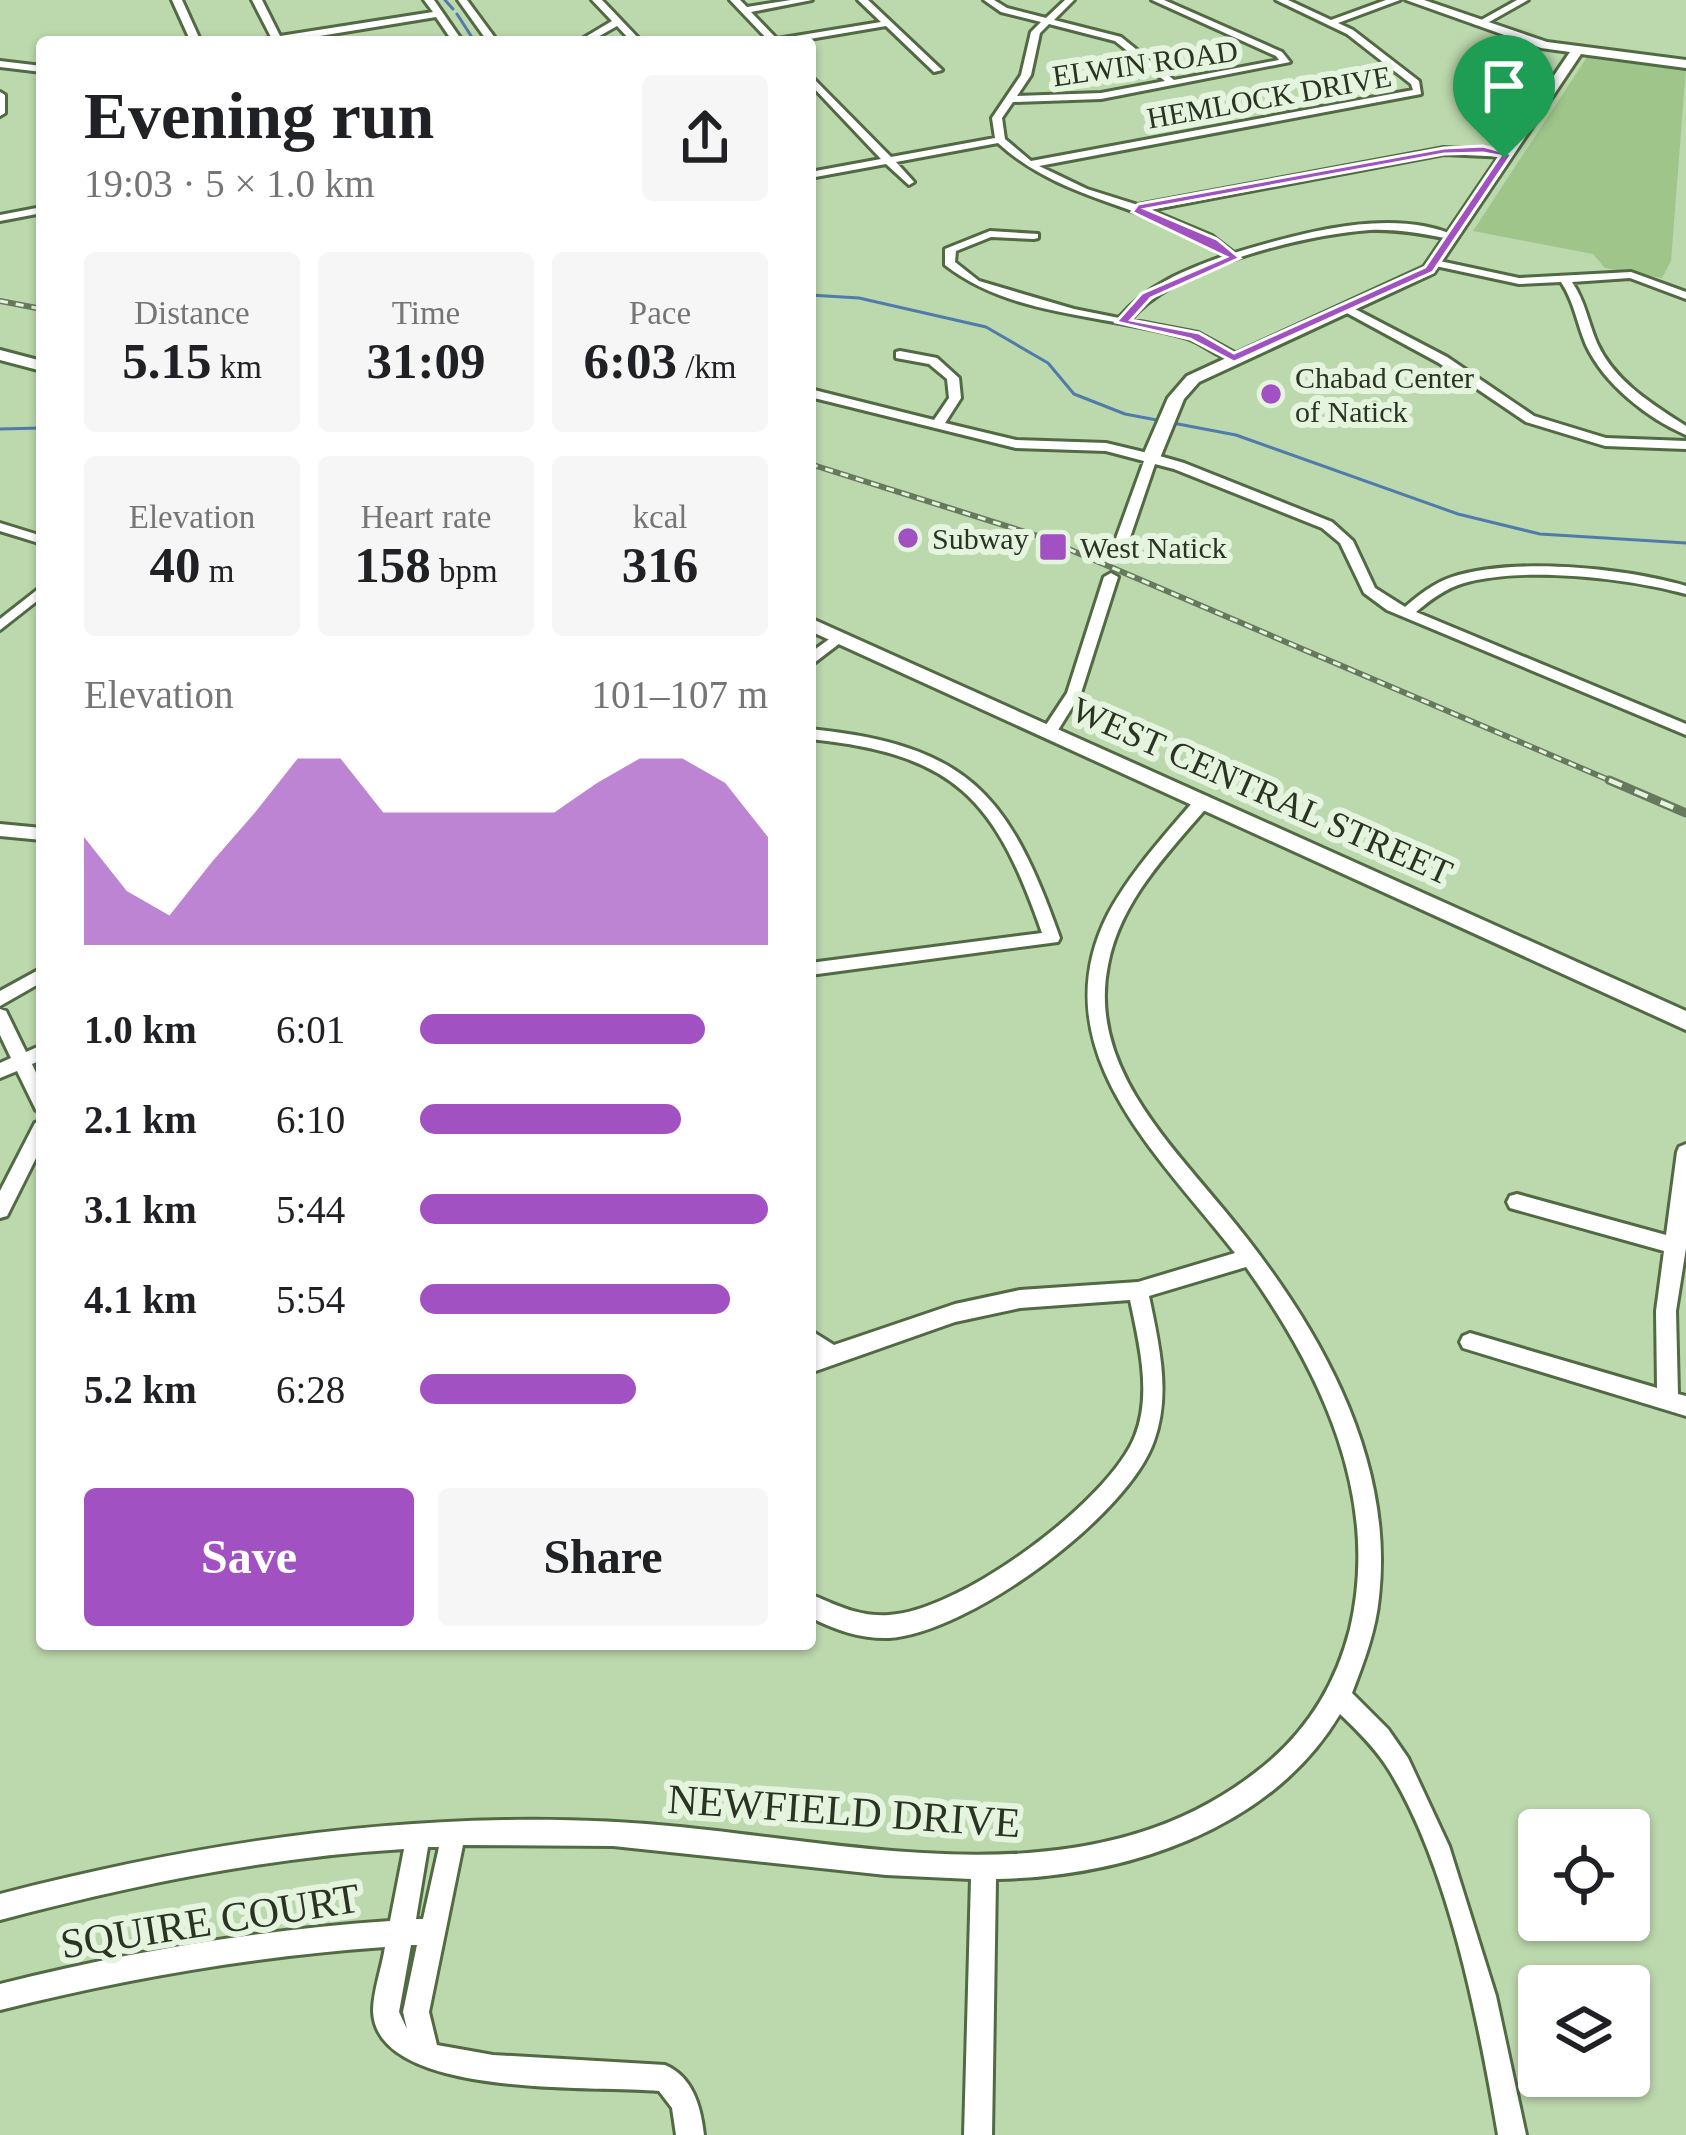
<!DOCTYPE html>
<meta charset="utf-8">
<style>
body{margin:0;font-family:Georgia,serif;background:#f6f6f6;color:#202124;height:100vh;display:flex;flex-direction:column;font-size:45px;white-space:nowrap}
*{box-sizing:border-box;margin:0}
p{font-size:39px;color:#757577}
.icon{flex:none;width:66px;height:66px;fill:none;stroke:currentColor;stroke-width:2;stroke-linecap:round;stroke-linejoin:round}
.map{position:relative;flex:1;overflow:hidden}
.sheet{position:absolute;left:36px;top:36px;width:780px;height:1614px;display:flex;flex-direction:column;background:#fff;border-radius:12px;box-shadow:0 3px 9px #0004}
.sheet>*{flex:none}
.buttons{position:absolute;left:1518px;top:1809px;display:grid;gap:24px}
.buttons a{display:grid;place-items:center;width:132px;height:132px;border-radius:12px;background:#fff;box-shadow:0 3px 9px #0004;font-size:60px}
.pin{position:absolute;display:grid;place-items:center;width:102px;height:102px;color:#fff;margin:-123px -51px;border-radius:50% 50% 50% 0;rotate:-45deg;box-shadow:0 0 12px #0007}
.pin .icon{rotate:45deg}
.round{display:grid;place-items:center;flex:none;width:126px;height:126px;border-radius:12px;background:#f6f6f6}
.headline{display:flex;align-items:center;justify-content:space-between;height:204px;padding:0 48px}
h1{font-size:66px;font-weight:800;line-height:90px}
.stats{display:grid;grid-template-columns:repeat(3,1fr);gap:18px;height:204px;padding:12px 48px}
.stats div{display:grid;align-content:center;border-radius:12px;background:#f6f6f6;text-align:center}
.stats b{font-size:51px;font-weight:800}
.stats small{font-size:33px;font-weight:400}
.stats p{font-size:33px}
.chart{height:336px;padding:24px 48px}
.chart p{display:flex;justify-content:space-between}
.chart svg{width:100%;height:216px;margin-top:12px;fill:#a151c1;opacity:.7}
.button{display:flex;gap:24px;margin-top:auto;padding:24px 48px}
.button a{flex:1;height:138px;border-radius:12px;background:#a151c1;color:#fff;font-size:48px;font-weight:800;line-height:138px;text-align:center}
.button a+a{background:#f6f6f6;color:#202124}
ul{padding:0 48px;list-style:none;font-size:39px}
li{display:grid;grid-template-columns:192px 144px 1fr;align-items:center;height:90px}
li i{height:30px;border-radius:15px;background:#a151c1}
.map>svg:first-child{display:block}
.green{fill:#9fc58b}
.lines{fill:none;stroke-linecap:round;stroke-linejoin:round}
.stream{stroke:#507baa;stroke-width:3}
.street-casing{stroke:#516a44;stroke-width:6}
.secondary-casing{stroke:#516a44;stroke-width:6}
.street{fill:#fff;fill-rule:evenodd}
.secondary{fill:#fff;fill-rule:evenodd}
.rail-far1-casing{stroke:#67795d;stroke-width:6}
.rail-casing{stroke:#67795d;stroke-width:9}
.rail-far1{stroke:#e5f4de;stroke-width:3;stroke-dasharray:8;stroke-linecap:butt}
.rail{stroke:#e5f4de;stroke-width:4.5;stroke-dasharray:14;stroke-linecap:butt}
.route{fill:#a151c1;stroke:#fff;stroke-width:3;fill-rule:evenodd}
.poi-dot{fill:#a151c1;stroke:#e5f4de;stroke-width:4.5}
.labels{text-anchor:middle;dominant-baseline:central;stroke-width:12;stroke-linejoin:round;paint-order:stroke}
.far-street-label{font-size:30px;fill:#293423;stroke:#e5f4de}
.far-poi-label{font-size:30px;fill:#293423;stroke:#e5f4de;text-anchor:start}
.street-label{font-size:36px;fill:#293423;stroke:#e5f4de}
.near-street-label{font-size:42px;fill:#293423;stroke:#e5f4de}
</style>
<div class="map">
<svg width="1686" height="2135" viewBox="0 0 1686 2135">
<rect width="100%" height="100%" fill="#bcd8ad"/>
<path class="green" d="M1587,57L1686,68L1671,261L1662,278L1605,268L1593,254L1473,231Z"/>
<g class="lines">
<path class="stream" d="M445,0L453,9
M457,14L475,42
M810,295L859,298L986,327L1048,363L1074,394L1125,414L1236,435L1458,514L1540,534L1686,543
M0,429L42,428"/>
<g class="street-casing">
<path id="street" d="M172,0H182L201,42H191Z
M252,0H262L280,36L433,12L424,0H434L463,42H453L436,17L283,42H255L271,37Z
M458,0H467L498,42H488Z
M592,0H602L642,42H632L617,26L589,42H577L612,21Z
M730,0H740L747,7L791,0H812L751,12L777,39L881,22L858,0H868L942,70L934,72L886,26L792,42H770Z
M984,0H994L1007,8L1046,18L1065,0H1074L1054,20L1121,37L1174,80L1279,60L1276,56L1152,0H1164L1282,52L1290,62L1101,99L1013,102L1002,118L1005,139L1031,161L1413,90L1411,84L1347,34L1276,0H1288L1331,20L1386,0H1400L1338,23L1353,30L1419,81L1421,94L1039,166L1087,189L1138,205L1444,148L1507,151L1512,154L1507,157L1444,154L1150,210L1212,236L1234,253C1300,233 1394,206 1458,237L1453,240C1426,234 1398,229 1370,230C1301,235 1174,267 1130,320L1198,333L1238,355V361C1220,360 1205,344 1187,338C1107,314 1013,318 945,265V249L990,231L1038,234V238L1034,239L991,237L956,251L955,262L979,281L1074,309L1119,318C1147,285 1185,270 1224,256C1153,203 1066,205 998,143L896,162L914,182L909,185L886,164L810,178V172L881,159L810,84V75L891,157L995,138L992,118L1021,75L1031,32L1041,22L1001,12ZM1049,24L1115,41L1165,81L1101,93L1017,96L1031,75L1040,33Z
M1517,0H1528L1482,26L1474,24Z
M0,61L42,66V72L0,67Z
M0,92L5,95V113L0,116Z
M42,207V213L0,221V215Z
M1435,260L1519,278L1631,272L1686,292V299L1630,278L1572,282C1585,301 1588,322 1597,343C1614,381 1652,404 1686,426V435C1647,418 1604,384 1586,345C1577,324 1574,301 1561,282L1519,284L1431,265L1429,263Z
M1345,308H1353L1447,357L1534,416L1606,438L1686,441V449L1605,446L1526,422L1439,363L1345,312Z
M900,351L937,358L959,378L961,398L945,423L1016,440L1106,443L1156,455L1184,463L1332,522L1353,541L1375,588L1405,607C1419,595 1434,583 1452,577C1513,557 1625,568 1686,586V594C1626,578 1524,566 1464,583C1446,588 1430,600 1416,612L1686,724V735L1387,610L1364,593L1340,543L1322,528L1174,469L1155,464L1124,555L1117,559L1110,555L1144,461L1106,451L1016,448L810,397V389L934,420L949,398L947,379L929,364L896,358V352Z
M0,523L42,536V544L0,531Z
M1111,573L1118,577L1081,693L1055,735H1045L1042,731L1067,693L1104,577Z
M42,586V597L0,630V619Z
M839,632L844,634V640L810,666V653Z
M810,729C967,745 1009,793 1060,938L1058,942L810,975V963L1042,933C995,798 955,754 810,739Z
M1203,796L1209,797L1211,801L1209,805C1168,853 1120,901 1108,965C1088,1064 1167,1140 1224,1210C1313,1317 1395,1452 1379,1597C1376,1630 1364,1662 1352,1693L1388,1729L1408,1758L1449,1846L1496,1996L1526,2135H1498C1479,2023 1449,1867 1389,1770C1376,1749 1358,1731 1340,1714C1271,1830 1125,1877 996,1879L992,2135H964L971,1879L886,1875L613,1846L463,1845L429,2012L437,2045L493,2055L665,2065C693,2077 701,2107 704,2135H676L672,2108L659,2091C597,2085 376,2100 373,2011C373,1991 382,1967 385,1947C255,1956 127,1978 0,2010V1984C128,1952 258,1930 390,1921L404,1849C267,1857 132,1885 0,1920V1894C166,1851 332,1823 504,1820C563,1819 621,1821 680,1827C870,1846 1090,1900 1255,1773C1304,1736 1335,1688 1350,1629C1381,1497 1321,1372 1246,1267L1149,1296C1159,1344 1171,1394 1154,1441C1128,1516 969,1633 889,1638C861,1639 835,1630 810,1617V1594C836,1605 859,1617 889,1615C959,1612 1109,1502 1135,1436C1152,1394 1139,1343 1130,1300L1020,1308L955,1322L810,1373V1354L813,1353L810,1351V1330L834,1345L955,1304L1020,1290L1138,1282L1235,1253C1160,1156 1039,1049 1108,914C1131,871 1166,834 1197,797ZM428,1847H439L423,1919H416ZM411,1945H417L403,2012L407,2029L399,2012Z
M0,824L42,828V840L0,836Z
M42,968V982L0,1006V991Z
M0,1009L6,1011L26,1052L42,1045V1060L32,1064L42,1086V1112L36,1110L17,1071L0,1078V1063L11,1058L0,1035Z
M42,1121V1146L7,1216L0,1218V1191L35,1123Z
M1686,1144V1248L1676,1311L1678,1394L1686,1396V1416L1463,1348L1460,1342L1463,1336L1470,1333L1657,1388L1656,1311L1664,1251L1517,1210L1510,1208L1507,1202L1510,1196L1517,1194L1666,1235L1677,1152L1679,1147Z"/>
</g>
<g class="secondary-casing">
<path id="secondary" d="M1406,0H1424L1547,42L1686,60V68L1581,54L1434,273L1199,382L1184,399L1160,458L1145,462L1142,458L1168,398L1187,376L1424,267L1570,52L1541,48Z
M0,350L42,361V371L0,360Z
M810,618L1686,1011V1030L810,631Z"/>
</g>
<use href="#street" class="street"/>
<use href="#secondary" class="secondary"/>
<g class="rail-far1-casing">
<path id="rail-far1" d="M0,301L42,309
M810,464L1038,536L1616,783"/>
</g>
<g class="rail-casing">
<path id="rail" d="M1609,780L1686,813"/>
</g>
<use href="#rail-far1" class="rail-far1"/>
<use href="#rail" class="rail"/>
</g>
<path class="route" d="M1483,146L1512,154L1433,272L1234,362L1190,339L1116,322L1142,293L1226,257L1132,212L1138,204L1444,148ZM1483,153L1500,156L1425,267L1234,353L1199,333L1131,320L1151,298L1240,258L1217,239L1146,209L1444,154Z"/>
<g class="poi-dot">
<circle cx="1271" cy="394" r="12"/>
<circle cx="908" cy="538" r="12"/>
<rect x="1038" y="532" width="30" height="30" rx="6"/>
</g>
<g class="labels">
<g class="far-street-label">
<text transform="translate(1145 63) rotate(-8)">ELWIN ROAD</text>
<text transform="translate(1269 97) rotate(-10)">HEMLOCK DRIVE</text>
</g>
<g class="far-poi-label">
<text x="1295" y="377">Chabad Center<tspan x="1295" dy="34">of Natick</tspan></text>
<text x="932" y="538">Subway</text>
<text x="1080" y="547">West Natick</text>
</g>
<g class="street-label">
<text transform="translate(1262 791) rotate(24)">WEST CENTRAL STREET</text>
</g>
<g class="near-street-label">
<text transform="translate(844 1811) rotate(4)">NEWFIELD DRIVE</text>
<text transform="translate(210 1921) rotate(-9)">SQUIRE COURT</text>
</g>
</g>
</svg>
<div class="buttons">
<a><svg class="icon" aria-label="locate" viewBox="0 0 24 24"><circle cx="12" cy="12" r="6"/><path d="M12 2v4M12 18v4M2 12h4M18 12h4"/></svg></a>
<a><svg class="icon" aria-label="layers" viewBox="0 0 24 24"><path d="M12 4l9 5-9 5-9-5zM3 14l9 5 9-5"/></svg></a>
</div>
<div class="pin" style="left:1504px;top:158px;background:#1e9e55"><svg class="icon" aria-label="arrive" viewBox="0 0 24 24"><path d="M6 21V4h12l-3 4 3 4H6"/></svg></div>
<section class="sheet">
<div class="headline"><div><h1>Evening run</h1><p>19:03 · 5 × 1.0 km</p></div><a class="round"><svg class="icon" aria-label="share" viewBox="0 0 24 24"><path d="M12 15V3M7 8l5-5 5 5M5 13v7h14v-7"/></svg></a></div>
<div class="stats">
<div><p>Distance</p><b>5.15<small> km</small></b></div>
<div><p>Time</p><b>31:09</b></div>
<div><p>Pace</p><b>6:03<small> /km</small></b></div>
</div>
<div class="stats">
<div><p>Elevation</p><b>40<small> m</small></b></div>
<div><p>Heart rate</p><b>158<small> bpm</small></b></div>
<div><p>kcal</p><b>316</b></div>
</div>
<div class="chart"><p><span>Elevation</span>101–107 m</p>
<svg viewBox="0 0 160 44" preserveAspectRatio="none"><path d="M0 44V22L10 33L20 38L30 27L40 17L50 6L60 6L70 17L80 17L90 17L100 17L110 17L120 11L130 6L140 6L150 11L160 22V44z"/></svg>
</div>
<ul>
<li><b>1.0 km</b>6:01<i style="width:82%"></i></li>
<li><b>2.1 km</b>6:10<i style="width:75%"></i></li>
<li><b>3.1 km</b>5:44<i style="width:100%"></i></li>
<li><b>4.1 km</b>5:54<i style="width:89%"></i></li>
<li><b>5.2 km</b>6:28<i style="width:62%"></i></li>
</ul>
<div class="button"><a>Save</a><a>Share</a></div>
</section>
</div>
